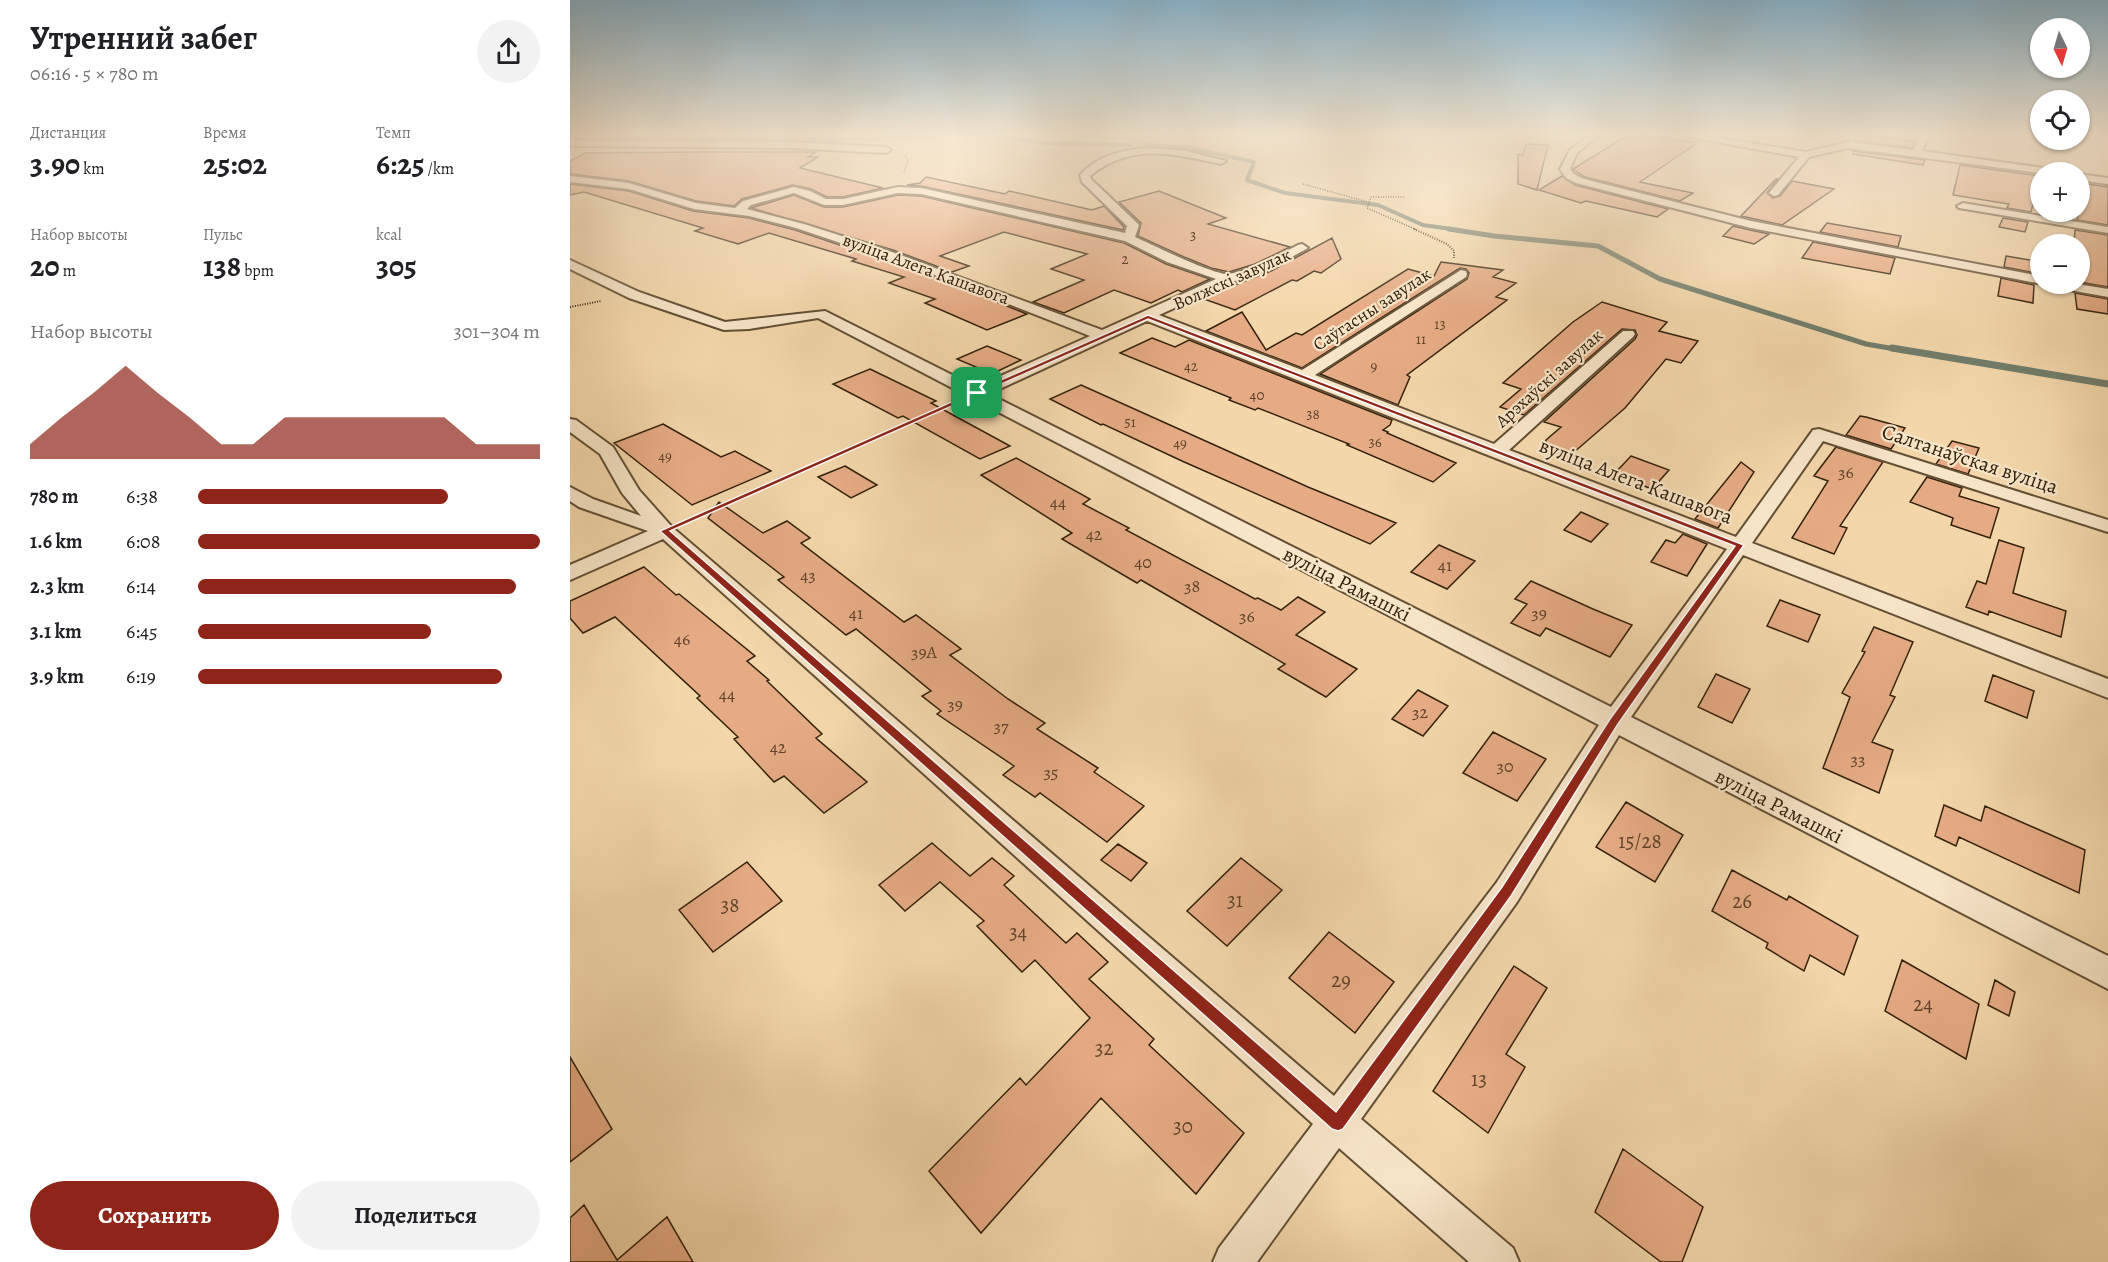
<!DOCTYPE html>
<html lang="ru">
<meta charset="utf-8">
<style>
body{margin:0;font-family:Alegreya,serif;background:#f2f2f2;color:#202124;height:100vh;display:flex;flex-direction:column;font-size:22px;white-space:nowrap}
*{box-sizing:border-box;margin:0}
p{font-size:20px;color:#757577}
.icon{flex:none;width:33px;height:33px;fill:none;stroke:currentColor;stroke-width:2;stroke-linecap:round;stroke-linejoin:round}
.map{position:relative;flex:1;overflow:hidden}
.side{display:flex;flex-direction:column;background:#fff;width:570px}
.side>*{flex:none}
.needle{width:39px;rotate:175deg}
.fabs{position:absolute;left:1460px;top:18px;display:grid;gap:12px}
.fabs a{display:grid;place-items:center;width:60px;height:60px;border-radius:50%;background:#fff;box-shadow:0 2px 4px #0004;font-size:30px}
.pin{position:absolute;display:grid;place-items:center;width:51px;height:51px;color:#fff;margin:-26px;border-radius:12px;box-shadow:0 3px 9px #0006}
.round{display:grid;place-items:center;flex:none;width:63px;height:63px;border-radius:32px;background:#f2f2f2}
.overview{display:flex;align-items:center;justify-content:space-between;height:102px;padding:0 30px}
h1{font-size:33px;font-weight:700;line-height:45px}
.stats{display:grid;grid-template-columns:repeat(3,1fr);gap:9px;height:102px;padding:6px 30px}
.stats div{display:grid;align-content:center}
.stats b{font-size:30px;font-weight:700}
.stats small{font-size:16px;font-weight:400}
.stats p{font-size:16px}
.chart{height:168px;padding:12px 30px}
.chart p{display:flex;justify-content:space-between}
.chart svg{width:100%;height:108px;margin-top:6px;fill:#8f2418;opacity:.7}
.primary-button{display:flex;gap:12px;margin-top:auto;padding:12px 30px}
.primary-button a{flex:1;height:69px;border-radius:36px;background:#8f2418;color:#fff;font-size:24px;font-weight:700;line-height:69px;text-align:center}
.primary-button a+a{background:#f2f2f2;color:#202124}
ul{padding:0 30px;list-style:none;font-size:20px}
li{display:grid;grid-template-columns:96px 72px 1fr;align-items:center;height:45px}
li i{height:15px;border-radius:8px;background:#8f2418}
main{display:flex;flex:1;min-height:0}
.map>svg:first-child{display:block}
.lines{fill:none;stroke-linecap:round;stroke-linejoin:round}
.stream-far2{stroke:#717d6c;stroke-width:4}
.stream-far1{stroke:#717d6c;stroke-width:5}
.stream{stroke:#717d6c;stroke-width:7}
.building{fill:#e6ab85;stroke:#33220c;stroke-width:1.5}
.street-casing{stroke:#634f34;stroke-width:4}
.path-far3{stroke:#33220c;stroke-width:1.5;stroke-dasharray:1 1.5;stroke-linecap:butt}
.path-far2{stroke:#33220c;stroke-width:2;stroke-dasharray:1 1.5;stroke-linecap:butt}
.path-far1{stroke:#33220c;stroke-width:3;stroke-dasharray:1 2;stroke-linecap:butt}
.path{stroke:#33220c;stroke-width:4;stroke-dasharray:1.5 3;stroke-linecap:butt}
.street{fill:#f7e5c8;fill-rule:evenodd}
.route{fill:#8f2418;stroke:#fff;stroke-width:1.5;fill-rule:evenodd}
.labels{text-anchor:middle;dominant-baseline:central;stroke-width:4.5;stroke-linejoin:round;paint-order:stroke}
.far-number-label{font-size:15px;fill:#60442a}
.far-street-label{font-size:18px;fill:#33220c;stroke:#f7e5c8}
.number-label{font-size:18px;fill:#60442a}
.street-label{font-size:21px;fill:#33220c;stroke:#f7e5c8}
.near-number-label{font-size:21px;fill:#60442a}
</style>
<main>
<section class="side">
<div class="overview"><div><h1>Утренний забег</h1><p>06:16 · 5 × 780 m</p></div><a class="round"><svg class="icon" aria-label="share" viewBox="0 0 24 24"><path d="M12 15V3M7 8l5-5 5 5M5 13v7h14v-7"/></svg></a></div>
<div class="stats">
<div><p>Дистанция</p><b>3.90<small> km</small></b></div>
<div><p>Время</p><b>25:02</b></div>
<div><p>Темп</p><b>6:25<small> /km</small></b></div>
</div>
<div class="stats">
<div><p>Набор высоты</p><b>20<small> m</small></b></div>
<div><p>Пульс</p><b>138<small> bpm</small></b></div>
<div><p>kcal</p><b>305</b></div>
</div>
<div class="chart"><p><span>Набор высоты</span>301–304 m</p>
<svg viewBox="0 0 160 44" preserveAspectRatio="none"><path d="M0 44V38L10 27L20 17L30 6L40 17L50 27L60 38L70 38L80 27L90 27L100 27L110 27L120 27L130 27L140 38L150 38L160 38V44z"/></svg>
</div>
<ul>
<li><b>780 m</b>6:38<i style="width:73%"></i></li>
<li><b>1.6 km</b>6:08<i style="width:100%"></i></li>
<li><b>2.3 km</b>6:14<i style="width:93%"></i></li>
<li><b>3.1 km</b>6:45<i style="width:68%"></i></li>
<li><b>3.9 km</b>6:19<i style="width:89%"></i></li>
</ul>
<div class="primary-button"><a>Сохранить</a><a>Поделиться</a></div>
</section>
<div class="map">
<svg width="1538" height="1262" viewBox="0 0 1538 1262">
<rect width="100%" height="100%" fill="#f3d7ab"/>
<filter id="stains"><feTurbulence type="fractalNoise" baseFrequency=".00333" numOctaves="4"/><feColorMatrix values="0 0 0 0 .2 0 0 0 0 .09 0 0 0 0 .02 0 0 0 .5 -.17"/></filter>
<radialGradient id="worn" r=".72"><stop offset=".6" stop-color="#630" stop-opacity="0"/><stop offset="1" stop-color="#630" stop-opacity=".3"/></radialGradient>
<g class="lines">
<path class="stream-far2" d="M58,136L267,140L369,136
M428,136L475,143L561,145
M576,145L620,148L684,162L677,180L715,193L808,205L853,225L888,230"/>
<path class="stream-far1" d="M879,229L924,236L1028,246L1090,279L1296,344L1331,350"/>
<path class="stream" d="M1322,348L1538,384"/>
</g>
<path class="building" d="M1056,136H1085L1127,143L1070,182L1123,193L1110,201L1015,177L1003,169Z
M1286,136H1307L1345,142L1342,148L1285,141Z
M956,144L978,145L967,190L948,184V154L953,155Z
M1283,151L1355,160L1353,165L1283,154Z
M134,152H246L238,157H248L230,168L313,188L273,197H257L241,189L223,185L172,199L164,206L126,201L59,181L0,174V161L15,153Z
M1390,165L1470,176L1461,212L1437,208L1439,204L1383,195Z
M992,176L1005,185L1098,209L1087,217L1016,201L1011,203L969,190Z
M356,177L435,194L439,191L522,210L534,206L554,227L553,230L351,186L337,185L350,183Z
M1206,179H1208L1197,193L1203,198L1210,196L1222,181L1264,189L1212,225L1171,216Z
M1512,183L1538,187V225L1507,220L1512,199Z
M0,184L59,191L123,211L179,218L225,230L356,274L457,314L417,330L355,303L365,299L319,283L334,277L282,261L286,259L199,233L168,244L125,231L133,228L14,192L0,195Z
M589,191L656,218L638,224L720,247L685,264L659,272L641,268L614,257L568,236L571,223L549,202Z
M224,195L254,207H273L328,195L351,196L554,243L596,264L640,279L612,292L608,290L581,303L544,290L494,313L463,302L514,280L481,269L517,254L434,232L370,256L399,266L382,272L323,250L181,208Z
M1433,218L1458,222L1455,232L1429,227Z
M1257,223L1331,236L1328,247L1250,232Z
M1163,226L1180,230L1199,234L1184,244L1153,236Z
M1505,230L1538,235V287L1509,282V244H1504Z
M762,238L771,259L751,273L744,271L727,281L722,280L665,310L631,298L701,271Z
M1243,242L1325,258L1320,274L1232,258Z
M1436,256L1466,261L1465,273L1434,267Z
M871,262L933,270L923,277L946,283L926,297L937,300L837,375L840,377L828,405L750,374L897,279L899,273L896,269L890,268L732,368L636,331L672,312L696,350L726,333L732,335L838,269L864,276Z
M1431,278L1464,285L1463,303L1428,296Z
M1505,293L1538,299V314L1507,309Z
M1032,302L1097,322L1089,331L1128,341L1111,363L1096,359L1055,408L995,460L976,452V440L991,427L974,422L1065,339L1067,335L1065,330L1052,329L954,415L930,407L951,389L933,383L1003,322Z
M582,338L605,347L619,340L822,420L820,425L813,430L818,432L817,433L886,463L863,482L777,445L779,444L688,408L685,410L659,400L661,398L550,353Z
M417,346L451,360L422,374L387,359Z
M300,369L366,401L361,403L440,446L410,459L333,416L328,418L263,384Z
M511,385L738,487L826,523L800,544L612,461L533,424L531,425L480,399Z
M1290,416L1296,417L1335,428L1321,449L1276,435Z
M93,424L151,457L165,451L201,471L122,505L44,443Z
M1382,441L1409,448L1398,474L1366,464Z
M1266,447L1313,462L1270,526L1277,528L1264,554L1222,538L1258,481L1244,476Z
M1061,456L1099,470L1082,489L1044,474Z
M446,458L520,499L513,504L559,528L556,530L685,599L688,598L711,610L728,597L755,612L726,635L787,669L756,697L708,669L715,664L571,580L567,583L492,539L502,533L411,475Z
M1171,462L1184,472L1148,528L1125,519Z
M275,466L307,485L281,498L248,477Z
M1357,477L1392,488L1389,496L1429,508L1420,538L1381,525L1383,518L1340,502Z
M149,502L193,533L217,521L240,538L231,543L334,622L346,615L391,649L380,655L438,699L475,723L467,729L528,768L524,772L574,806L537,842L470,793L465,797L433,775L444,766L367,714L371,711L352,696L361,691L286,629L276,635L208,580L214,577L138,518Z
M1011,512L1038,524L1021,542L994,530Z
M1113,534L1137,544L1117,576L1081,562L1096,540L1105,543Z
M1429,540L1454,548L1443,593L1496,611L1491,637L1419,611L1418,615L1396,607L1407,581L1416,584Z
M869,545L905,561L877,589L841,572Z
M74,567L106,595L109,594L185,656L177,661L199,680L197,681L252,734L246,738L297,782L254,813L214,776L204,782L164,739L168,737L127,698L130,696L45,617L13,633L0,618V601Z
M961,581L1023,609L1062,625L1040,657L976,628L970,636L941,623L957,604L945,599Z
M1210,600L1250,615L1238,642L1197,626Z
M1304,627L1343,642L1320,695L1325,697L1302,742L1323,750L1309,793L1253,768L1280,697L1272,693L1295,652L1292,651Z
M1146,674L1180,689L1162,723L1128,707Z
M1423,675L1464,691L1457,718L1415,701Z
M848,690L878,706L853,736L822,719Z
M923,732L976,759L947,801L893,773Z
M1056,802L1113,835L1085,882L1026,847Z
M1374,805L1411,821L1415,806L1515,850L1509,893L1389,837L1386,846L1365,836Z
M362,843L400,876L422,858L444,876L434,885L496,943L507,933L538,962L519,979L584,1039L579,1045L674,1133L626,1194L531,1098L411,1233L359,1171L450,1078L456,1085L520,1018L465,960L452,972L407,926L414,921L370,882L335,911L309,885Z
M548,844L577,863L561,881L531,860Z
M671,858L712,890L657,946L617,911Z
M177,862L212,901L143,952L109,910Z
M1162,870L1217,900L1219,896L1288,936L1274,975L1240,955L1234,971L1196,948L1198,943L1142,911Z
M759,932L824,982L785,1033L719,978Z
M1332,960L1409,1004L1396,1059L1315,1011Z
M944,966L977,988L936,1054L955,1067L918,1133L863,1091Z
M1425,980L1445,992L1439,1016L1418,1005Z
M0,1057L42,1129L0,1162Z
M1053,1149L1133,1207L1112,1262H1091L1025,1212Z
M14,1205L47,1260L97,1217L123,1262H0V1218Z"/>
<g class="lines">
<g class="street-casing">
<path id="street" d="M1018,136H1028L1007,153L1000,169L1004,174L1014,179L1181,221L1470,276L1472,284L1181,228L1006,183L996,178L990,169L1000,150Z
M1113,136H1136L1236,152L1278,142L1343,150L1350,136H1359L1352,151L1481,169L1486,172L1470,173L1278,148L1239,157L1208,195L1204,196L1199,193L1229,157Z
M0,140L220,142L316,147L321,150L316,153L220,148L0,146Z
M580,148L616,151L656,161L651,164C603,154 562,142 520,176L521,179L567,223L569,225L565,237C581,244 645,276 659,274C683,270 706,256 728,245L732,244L738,248L700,269L662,282L589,315L732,370L891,270L896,271L897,274L896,277L745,375L924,444L1053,331H1063L1065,334L1063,337L939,450L1166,537L1243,430L1249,429L1538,520V532L1253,441L1182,543L1538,679V698L1173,555L1061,717L1538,956V989L1049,735L947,902L791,1119L943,1248L949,1262H899L769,1148L687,1262H643L649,1248L743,1124L93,539L0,580V565L78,531L9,507L0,501V487L23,499L71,516L52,493L30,454L0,432V419L6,420L43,447L69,490L102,527L764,1096L927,882L1029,725L248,318L179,329L154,330L59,298L0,269V260L69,292L155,322L255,311L406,387L520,336L357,272L226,228L179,216L124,209L59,189L0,182V176L59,183L126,203L165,208L173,201L224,187L240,191L256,199H273L328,187L351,188L555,233L557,226L512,182L510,175C528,155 554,149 580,148ZM224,193L254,205H273L328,193L351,194L555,241L597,262L646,279L532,330L322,252L234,224L177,209L181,205ZM577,321L1157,549L1041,707L419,394Z
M1509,174L1538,178V184L1509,180Z
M1393,203L1538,227V233L1389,208L1387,206Z
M1481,284H1507L1538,289V297L1488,288Z"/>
</g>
<path class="path-far3" d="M334,172L338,162L335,155
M733,184L798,202
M834,197H801L797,208L847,230"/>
<path class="path-far2" d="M844,229L877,244L884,251V258
M0,307L31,301"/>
<path class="path-far1" d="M160,502L382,404"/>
<path class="path" d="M117,521L163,501"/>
<use href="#street" class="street"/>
</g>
<linearGradient id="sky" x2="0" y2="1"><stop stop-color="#89b6d0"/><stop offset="0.43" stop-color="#faedd9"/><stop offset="1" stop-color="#faedd9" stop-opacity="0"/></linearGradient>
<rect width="1538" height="313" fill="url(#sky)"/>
<path class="route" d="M578,315L1174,545L1048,724L941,896L773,1129L768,1131L762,1129L90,531ZM578,319L1165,546L1040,719L932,887L766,1112L100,531Z"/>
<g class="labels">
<g class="far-number-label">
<text x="623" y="235">3</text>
<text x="555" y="259">2</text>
<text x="870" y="324">13</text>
<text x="851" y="339">11</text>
<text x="621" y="366">42</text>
<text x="804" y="366">9</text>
<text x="687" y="395">40</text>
<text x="743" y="414">38</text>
<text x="560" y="422">51</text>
<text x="805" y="442">36</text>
<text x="610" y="443">49</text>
<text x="95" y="456">49</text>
</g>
<g class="far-street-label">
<text transform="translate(356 269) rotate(20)">вуліца Алега Кашавога</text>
<text transform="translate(662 279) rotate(-24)">Волжскі завулак</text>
<text transform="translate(802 309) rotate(-33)">Саўгасны завулак</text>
<text transform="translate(979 378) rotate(-42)">Арэхаўскі завулак</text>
</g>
<g class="number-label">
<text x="1276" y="472">36</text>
<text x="488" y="502">44</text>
<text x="524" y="534">42</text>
<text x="573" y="562">40</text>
<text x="875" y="565">41</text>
<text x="238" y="575">43</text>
<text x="622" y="586">38</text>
<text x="286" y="613">41</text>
<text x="969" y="613">39</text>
<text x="677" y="616">36</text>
<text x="112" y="639">46</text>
<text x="354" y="652">39А</text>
<text x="157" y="694">44</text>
<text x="385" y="704">39</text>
<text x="850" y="712">32</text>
<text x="431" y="726">37</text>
<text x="208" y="747">42</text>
<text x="1288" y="759">33</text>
<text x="935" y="766">30</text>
<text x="481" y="772">35</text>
</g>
<g class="street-label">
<text transform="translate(1400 459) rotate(18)">Салтанаўская вуліца</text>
<text transform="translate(1066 481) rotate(21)">вуліца Алега Кашавога</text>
<text transform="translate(777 584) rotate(27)">вуліца Рамашкі</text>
<text transform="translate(1209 806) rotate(27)">вуліца Рамашкі</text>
</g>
<g class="near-number-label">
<text x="1070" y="841">15/28</text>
<text x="665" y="900">31</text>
<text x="1172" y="901">26</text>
<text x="160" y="905">38</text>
<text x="448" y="932">34</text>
<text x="771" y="980">29</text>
<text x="1353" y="1004">24</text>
<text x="534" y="1048">32</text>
<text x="909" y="1079">13</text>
<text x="613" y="1126">30</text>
</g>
</g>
<rect width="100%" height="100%" filter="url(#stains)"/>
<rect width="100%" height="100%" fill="url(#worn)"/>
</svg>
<div class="fabs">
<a><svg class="needle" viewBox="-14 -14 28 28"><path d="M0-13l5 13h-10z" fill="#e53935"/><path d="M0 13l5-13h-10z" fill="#757577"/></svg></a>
<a><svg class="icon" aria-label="locate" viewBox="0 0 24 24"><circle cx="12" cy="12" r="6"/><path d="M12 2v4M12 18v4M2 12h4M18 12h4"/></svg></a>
<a>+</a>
<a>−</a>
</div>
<div class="pin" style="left:407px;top:393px;background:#1e9e55"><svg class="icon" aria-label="arrive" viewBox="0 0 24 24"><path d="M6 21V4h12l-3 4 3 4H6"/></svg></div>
</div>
</main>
